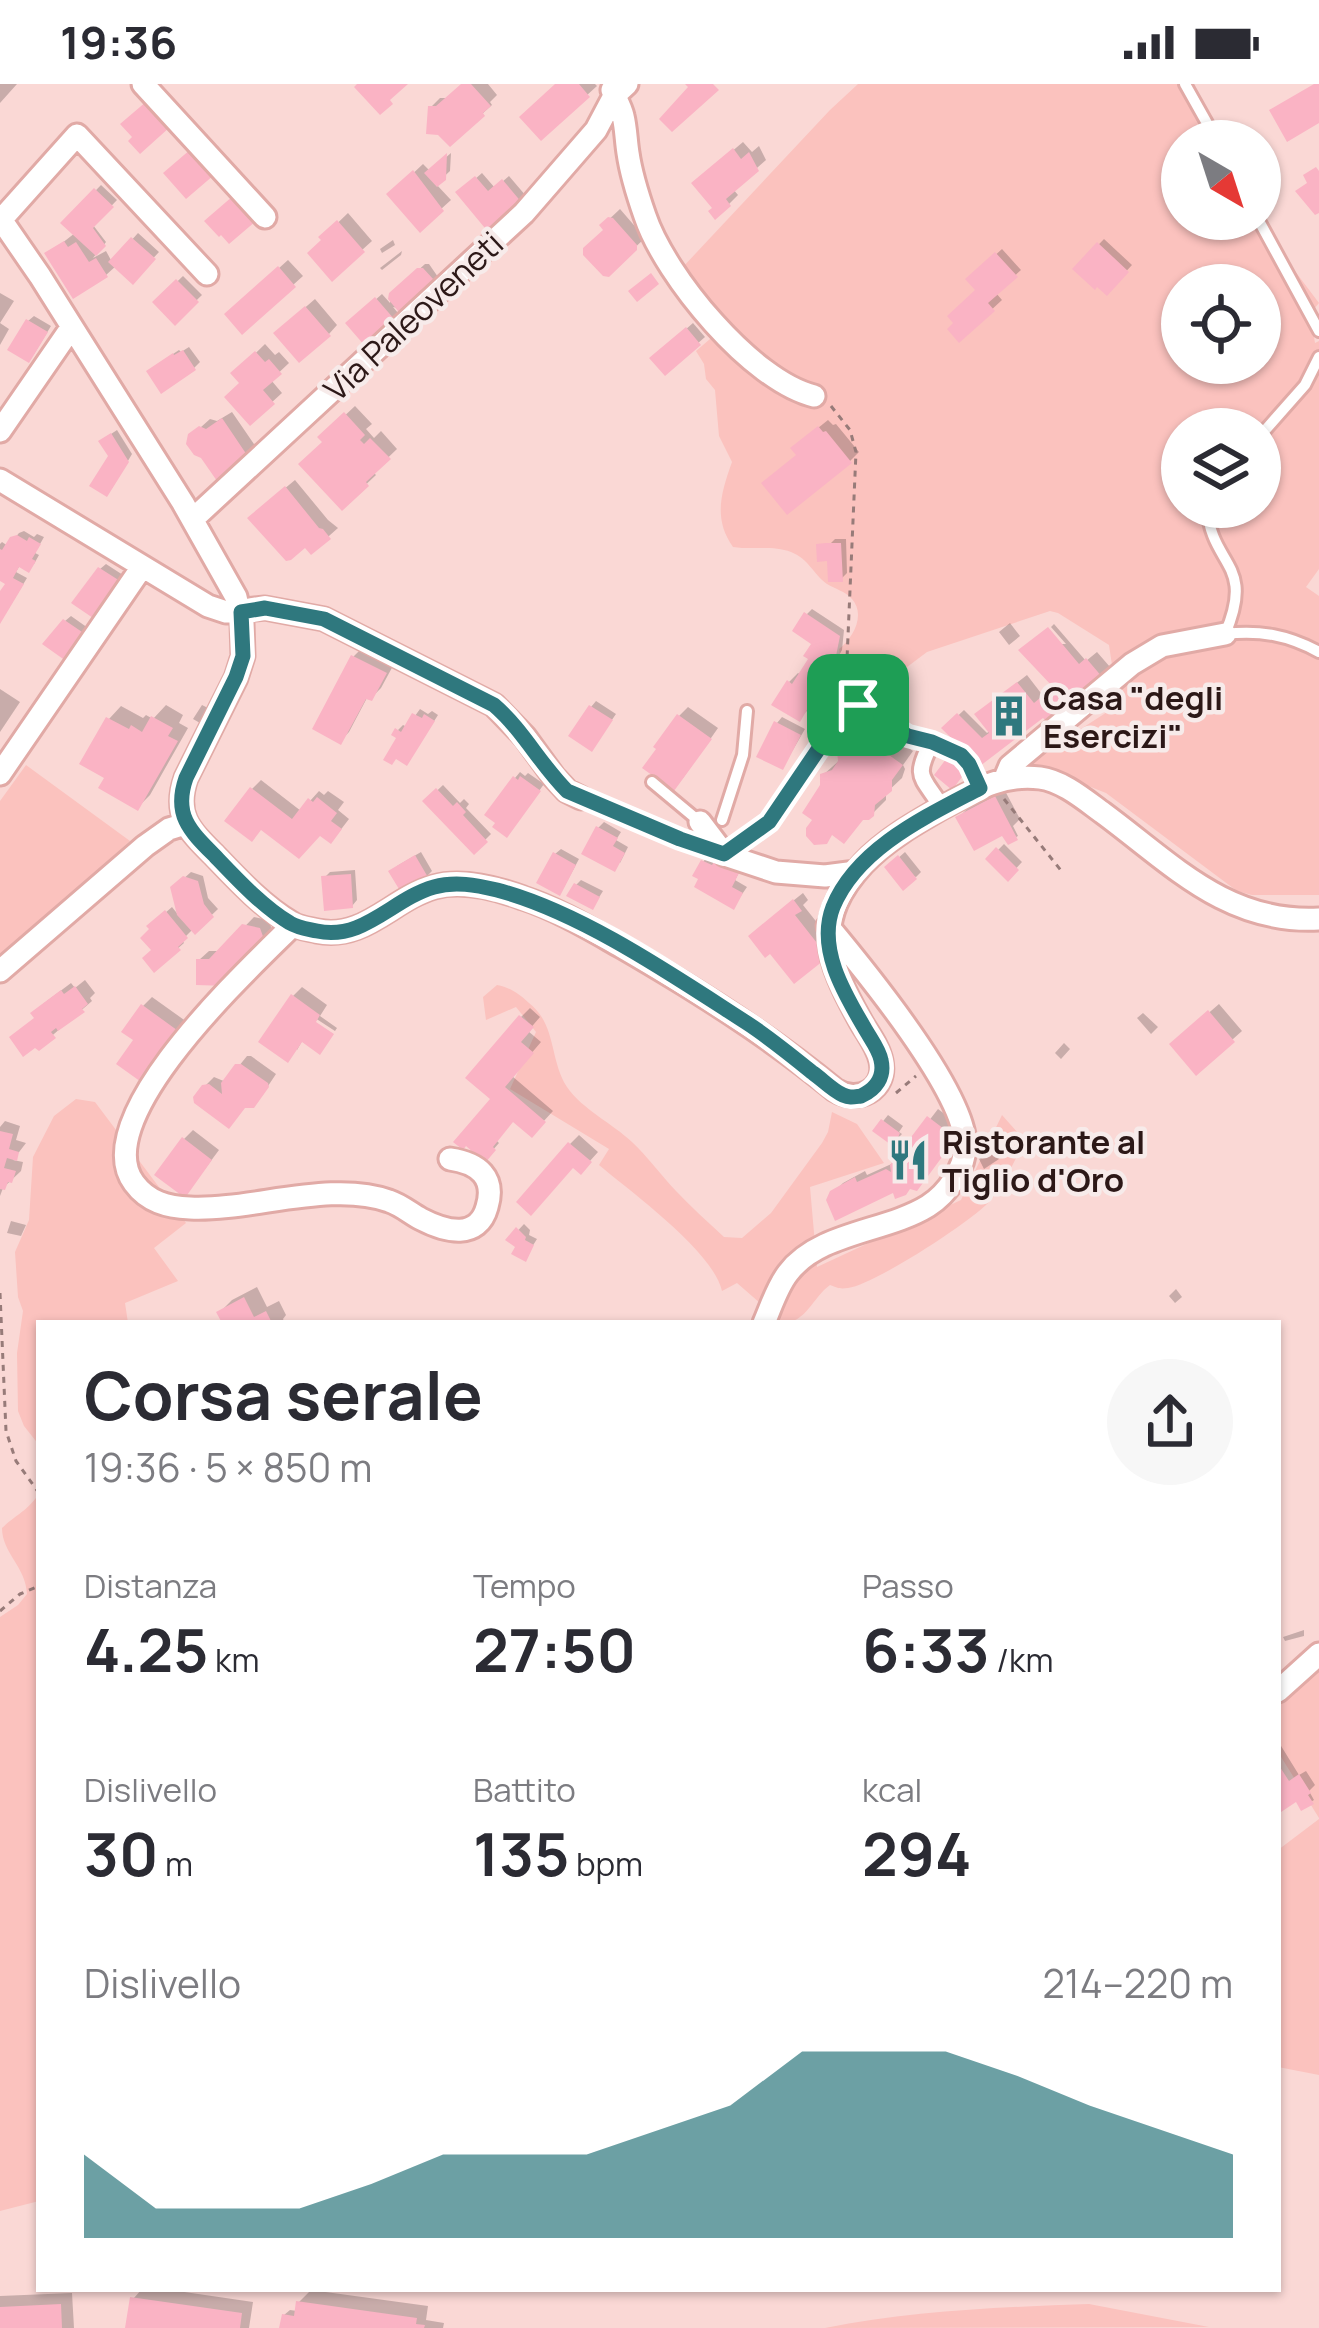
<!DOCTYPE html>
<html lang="it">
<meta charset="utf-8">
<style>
body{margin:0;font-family:Manrope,sans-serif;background:#f7f7f7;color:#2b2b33;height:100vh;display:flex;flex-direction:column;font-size:45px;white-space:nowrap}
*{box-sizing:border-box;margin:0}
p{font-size:39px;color:#7c7c81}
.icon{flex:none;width:66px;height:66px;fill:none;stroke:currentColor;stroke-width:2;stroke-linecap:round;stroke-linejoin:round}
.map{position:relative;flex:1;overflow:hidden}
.drawer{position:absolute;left:36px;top:1236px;width:1245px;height:972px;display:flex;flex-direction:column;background:#fff;border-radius:0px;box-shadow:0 3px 9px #0004}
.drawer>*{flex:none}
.needle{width:78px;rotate:141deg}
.tools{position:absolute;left:1161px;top:36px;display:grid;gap:24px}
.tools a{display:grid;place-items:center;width:120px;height:120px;border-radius:50%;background:#fff;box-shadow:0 3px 9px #0004;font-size:60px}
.pin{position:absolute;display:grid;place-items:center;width:102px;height:102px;color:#fff;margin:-51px;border-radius:24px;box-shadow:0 6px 18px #0006}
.round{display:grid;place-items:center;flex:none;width:126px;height:126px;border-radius:63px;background:#f7f7f7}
.overview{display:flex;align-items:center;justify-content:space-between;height:204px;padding:0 48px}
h1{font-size:66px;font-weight:700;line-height:90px}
.metrics{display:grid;grid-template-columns:repeat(3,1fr);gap:18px;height:204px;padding:12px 48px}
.metrics div{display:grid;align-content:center}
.metrics b{font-size:60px;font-weight:700}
.metrics small{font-size:33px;font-weight:400}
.metrics p{font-size:33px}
.chart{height:336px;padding:24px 48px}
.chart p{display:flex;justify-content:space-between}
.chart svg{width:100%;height:216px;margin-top:12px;fill:#2f787e;opacity:.7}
.status{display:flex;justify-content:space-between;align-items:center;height:84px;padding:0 60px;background:#fff;direction:ltr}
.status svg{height:33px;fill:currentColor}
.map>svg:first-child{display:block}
.green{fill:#fbc2be;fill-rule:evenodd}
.shadow{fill:#0003}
.building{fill:#fab3c4}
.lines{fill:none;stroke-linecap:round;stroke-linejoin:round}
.service-casing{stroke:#e1aaa6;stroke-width:16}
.pedestrian-casing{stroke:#e1aaa6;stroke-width:21}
.minor-casing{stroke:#e1aaa6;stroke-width:27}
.path{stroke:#977b79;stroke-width:3;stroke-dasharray:6 6;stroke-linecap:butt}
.service{stroke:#fff;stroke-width:10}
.pedestrian{stroke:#fff;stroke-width:15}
.minor{stroke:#fff;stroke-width:21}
.route-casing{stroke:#fff;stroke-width:24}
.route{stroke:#2f787e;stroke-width:15}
.labels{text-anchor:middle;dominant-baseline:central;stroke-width:9;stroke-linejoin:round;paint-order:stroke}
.street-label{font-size:33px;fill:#2c1817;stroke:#f7ebea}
.poi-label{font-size:33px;font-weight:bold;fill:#2c1817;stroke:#f7ebea;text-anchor:start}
</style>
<div class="status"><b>19:36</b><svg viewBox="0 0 49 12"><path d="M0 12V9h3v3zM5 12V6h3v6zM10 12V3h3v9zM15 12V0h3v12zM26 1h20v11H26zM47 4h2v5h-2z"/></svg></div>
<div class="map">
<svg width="1319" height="2244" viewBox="0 0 1319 2244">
<rect width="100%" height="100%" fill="#fad8d5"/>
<path class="green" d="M858,0H1192L1225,57H1182V135H1260V128L1279,166L1319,219L1310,230L1315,259L1319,257V485L1306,503L1319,512V811H1252L1237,807L1106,709L1040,683L1025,681L1118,621L1109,561L1058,529L1050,527L927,568L883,601L853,606L844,595L839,565C853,554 866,531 852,515C845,507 835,505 827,500C813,490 809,475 791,468C773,461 753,466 733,463C713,435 721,409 732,378L719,352L715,306L706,295L704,280L696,267L717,249L667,200L830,26ZM1182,201H1260V279H1182ZM1182,345H1260V423H1182Z
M26,681L130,757L0,874V717Z
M497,901C511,904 518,909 529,919C557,941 549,975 567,1003C583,1026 612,1039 632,1058C648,1073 661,1091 676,1107C691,1123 708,1138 724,1153L742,1154L771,1129L822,1059L828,1048L832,1028L857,1040L884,1079L810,1103L817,1183L961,1116L1002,1031L1025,1057C1015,1075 1005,1099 992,1115C974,1136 874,1201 848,1204C839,1205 838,1204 830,1201C813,1213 806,1239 783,1239L737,1199L722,1207C713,1167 631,1108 599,1081L609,1065L510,1005L536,948L516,923L486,936L483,913Z
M76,1015L95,1018L186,1139L154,1164L178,1197L125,1219L128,1239H39V1361L24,1342L18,1327L17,1269L23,1227L18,1213L15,1168L29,1136L33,1073L54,1032Z
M39,1410V2117L0,2127V1533L18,1521L27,1510C26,1483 2,1469 2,1444C17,1430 26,1428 39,1410Z
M1319,1563V1734L1278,1668V1594Z
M1319,1735V1991L1278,1983V1766Z
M1089,2220L1209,2243L825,2244C911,2227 1001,2223 1089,2220Z"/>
<path class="shadow" d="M0,0H17L0,19Z
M465,0H488L497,11L490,18L492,21L450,59L431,23L440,14H448Z
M558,0H595L597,2L541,53Z
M743,58L752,68L759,62L766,76L733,105L738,111L729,120L715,124L704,91Z
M451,69L450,87L436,100L451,116L420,144L390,111L423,80L430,87Z
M482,89L495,104L509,92L526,112L489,144L459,109Z
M101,101L117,116L93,141L106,158L93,174L106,167L112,178L138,149L159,168L132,197L116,182L106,191L48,170L75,149L64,139Z
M620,125L645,154L608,189L607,146L603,141Z
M348,129L372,157L332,193L323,153Z
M1104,155L1132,181L1107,208L1076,184Z
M393,156L395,161L382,169L380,165Z
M1002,165L1021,186L996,209L1002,216L960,255L1002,182L969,195Z
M402,167L401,171L382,186L380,184Z
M288,176L303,192L243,246L228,230Z
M425,180H429L438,193L403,225L393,223L398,229L365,258L349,239L382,210L390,219L392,210Z
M183,192L202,211L175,237L156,218Z
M0,209L14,217L0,239L9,245L0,261Z
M315,215L337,241L329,250L286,240Z
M34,232L51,242L34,270L28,237Z
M693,239L705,253L665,288L653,274Z
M265,260L275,271L279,268L289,279L271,296L282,309L250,338L242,299L234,290Z
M189,263L200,278L194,284L155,282L179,266L181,268Z
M355,322L372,340L366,345L374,354L381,347L397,365L373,388L376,391L342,423L326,358L322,353Z
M232,328L256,363L247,372L191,352L210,335L217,337Z
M828,336L833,341L836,340L859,368L850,377L799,370L803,356Z
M117,346L132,370L112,404L108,352Z
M295,396L328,436L338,444L312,467L260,425Z
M24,447L34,453L37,450L44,453L35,469L39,471L34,480L20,481L16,488L27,494L7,527L0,531V513L9,499L0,494V460L2,458L8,462L19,449Z
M835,455H846L847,489L841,495L819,461L831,459Z
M106,480L123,491L98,525L100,485Z
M812,525L844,546L842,566L808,626L799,634L789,598L798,589L801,591L816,559L807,530Z
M71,532L88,544L71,567L65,537Z
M1010,539L1020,552L1009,561L999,548Z
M1054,540L1086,577L1097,568L1110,583L1050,636L1043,630L980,678L945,644L964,626L987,649L991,646L987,622L1027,591L1044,613L1057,602L1058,560H1066L1051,543Z
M363,563L394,580L381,604L372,613L368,612L349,648L340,657L316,644L354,572Z
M0,605L20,618L0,648Z
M596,617L616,630L596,659L591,623Z
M166,621L183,631L179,639L188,644L150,711L138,723L108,693L109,635L121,622L143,634L146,631L153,635Z
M202,621L208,624L200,639L193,635Z
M688,623L718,644L683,694L679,632Z
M420,625L428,630L432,627L438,631L412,672L398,646L403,641L407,643Z
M782,633L805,645L783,683L777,639Z
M873,638L913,667L903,681L905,685L902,694L886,709V716L873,729L823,702V691L841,675L842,665Z
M520,688L525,692L528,689L544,700L512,745L499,739L515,694Z
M261,696L301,727L319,707L324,711L328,707L344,718L338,726L349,735L339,748H320L299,771L252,705Z
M443,701L460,719L464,715L469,720L466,724L491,750L474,767L426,717Z
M1004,705L1020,735L1013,742L1018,752L1009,757L1004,748L959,733L968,724Z
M604,738L621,748L616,756L628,763L620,779L598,744Z
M1004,760L1022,778L1008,793L989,775Z
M561,765L579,775L564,803L555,770Z
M421,768L432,787L427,792L397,782Z
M905,768L921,788L916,793L888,783Z
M708,772L742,783L735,796L747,803L734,822L703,778Z
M355,786L357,816L352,822L324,794L330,788Z
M191,788L203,792L208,814L218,825L195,847L193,845L182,856L184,859L154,885L153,845L150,842L172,823L180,833L173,804Z
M581,796L603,807L593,823L576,801Z
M803,809L808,816L803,821L835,861L826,870L771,866L760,843Z
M254,833L268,836L274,849L238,883L199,876L209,867H221Z
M85,896L95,909L90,914L92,917L39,963L37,933L43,920L71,899L75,904Z
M302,903L327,921L320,932L337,944L335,947L315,934L297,966L293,912Z
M152,913L187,938L153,987L137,955L143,922Z
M1219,920L1242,947L1196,988L1182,952Z
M530,924L540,933L528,947L541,958L512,992L553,1027L532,1050L514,1035L496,1056L499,1059L485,1075L494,1015L521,933Z
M1143,929L1158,943L1151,950L1137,934Z
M1064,959L1070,965L1061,975L1055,969Z
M247,972H251L276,990L262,1011L246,1021L204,1003L214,993L226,998Z
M938,1025L962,1043L895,1105L833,1109L843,1099L865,1087L867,1091L898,1077Z
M888,1031L903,1042L899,1048L902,1050L893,1059L876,1046Z
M5,1037L20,1042L16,1056L26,1059L13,1076L23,1078L21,1087L3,1104L0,1112V1043Z
M193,1046L219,1066L193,1101L184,1055Z
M579,1051L598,1068L581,1087L573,1080L570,1060Z
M993,1066L999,1075L984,1085L979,1075Z
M11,1137L26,1141L21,1152L7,1149Z
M524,1140L530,1146L529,1151L537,1155L525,1174L519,1162L510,1155Z
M257,1203L267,1223L279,1217L286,1231L283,1235L285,1239H226L220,1228L232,1216Z
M1176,1205L1182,1213L1175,1219L1169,1212Z
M1304,1546V1552L1285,1557L1283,1553Z
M1278,1657L1299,1691L1306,1687L1315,1701L1309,1707L1314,1716L1302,1723L1300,1719L1309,1710L1278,1726Z
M142,2205H164L253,2218L249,2244H128L133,2215Z
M311,2206L428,2222L426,2236L444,2239L443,2244H283L284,2231L290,2226L297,2227L299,2218Z
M72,2209L74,2244H0V2212Z"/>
<path class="building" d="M357,0H408L390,16L393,20L380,31L354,3Z
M461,0H471L491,22L483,29L485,32L450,63L438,51L426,50L428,22H436Z
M555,0H579L590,13L541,57L519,33Z
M685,0H713L719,6L672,48L659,35L688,3Z
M1314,0H1319V39L1287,58L1269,26Z
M147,17L170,43L140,70L128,57L132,53L120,40Z
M733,64L741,75L749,68L759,87L726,115L731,122L715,136L708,127L712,124L691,99Z
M191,65L214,91L186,115L163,89Z
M447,69L446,96L437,103L424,89Z
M1316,83L1319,87V129L1315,131L1295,107L1307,99L1303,91Z
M413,86L444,127L420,149L386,110Z
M475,92L488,107L502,95L523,120L489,149L455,108Z
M94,104L114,123L93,144L106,162L96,172L60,139Z
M233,112L256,137L229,160L221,151L219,153L204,137Z
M608,133L613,134L637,161V166L609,193L603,192L583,171V164L603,146L599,141Z
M337,136L365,168L332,198L307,169L321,156L318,153Z
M131,153L156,175L133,201L108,178Z
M64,157L68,163L76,158L89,178L96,174L108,193L73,215L44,169Z
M1097,158L1129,188L1107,212L1097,203L1095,206L1072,185Z
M995,168L1018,193L988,219L995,227L959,259L947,245L953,239L947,232L975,206L965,195Z
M278,182L296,203L242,251L224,230Z
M417,184H423L434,196V202L404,228L398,227L388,215L389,209Z
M651,189L659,200L637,218L628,207Z
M176,195L199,218L175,242L152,218Z
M375,213L395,236L365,262L345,239Z
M305,222L331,252L299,279L273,249Z
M26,235L48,248L29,279L7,266Z
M686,243L701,261L665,292L649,274Z
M183,266L196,286L161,310L146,287L173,269L174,271Z
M255,267L265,278L269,275L282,290L263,306L275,320L250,342L224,313L239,299L230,289Z
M344,328L365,351L360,356L364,360L370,354L391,375L366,398L369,402L342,427L298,380L322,358L317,353Z
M222,334L249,374L217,397L201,374L194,371L186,360L188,350L199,342L206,345Z
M818,342L823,348L826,347L852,379L787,431L761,399L796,371L790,364Z
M111,349L129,378L107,413L89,402L108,372L98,357Z
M285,402L319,444L323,445L331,455L311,471L305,464L291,476L286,477L247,434Z
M17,451L27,457L29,453L41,460L32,475L36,477L29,489L19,483L13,494L24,500L0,540V507L5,500L0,497V465L2,466L10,453Z
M826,459H841L843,498H828L827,477L817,478L816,460Z
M98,483L120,497L93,534L71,519Z
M804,528L840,552L835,577L800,638L771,621L787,596L792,600L808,575L803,572L811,560L792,547Z
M63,535L85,550L66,577L42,560Z
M1048,543L1079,580L1086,574L1103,594L1049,640L1043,634L980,682L941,644L957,629L982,654L989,649L974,630L1017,598L1034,619L1053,603L1018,566Z
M351,571L387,589L372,617L366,615L341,661L312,645Z
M589,621L613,636L592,668L568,652Z
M412,629L422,634L424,630L435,637L407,682L396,675L392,681L383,676L396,654L391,651L395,644L401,648Z
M677,630L712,655L674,707L642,684L656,665L653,663Z
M151,632L173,644L168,652L178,657L138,727L98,704L104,694L79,680L106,633L129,645L131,641L142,648Z
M774,637L801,651L783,686L756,673Z
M858,649L903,681L892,696V707L875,721L874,732L869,736H863L844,760L832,751L827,760L814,761L806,752V744L812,736L802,729L820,701V690L832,686L838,677L837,666L842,661H849Z
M949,671L968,685L952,706L934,691Z
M513,692L518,696L520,692L541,707L507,754L492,743L495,739L484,731Z
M250,703L292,735L308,714L313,718L317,713L337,729L331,737L342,745L331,760L320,752L299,775L261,746L252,758L224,737Z
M436,704L453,722L457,718L466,728L463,731L488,758L474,771L422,717Z
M995,712L1018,756L1008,761L1002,752L974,767L955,733Z
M596,742L618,754L613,762L625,769L615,788L581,770Z
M996,763L1019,786L1008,798L985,775Z
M553,768L576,781L560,812L536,799Z
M415,771L429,795L402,810L388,787Z
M898,771L917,795L903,807L884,783Z
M701,776L712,781L715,776L739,789L732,803L743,809L734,826L694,803L698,795L692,792Z
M351,790L353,824L324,827L321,792Z
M183,792L198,797L204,820L214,833L195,851L177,831L170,803Z
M574,799L600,813L593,826L566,812Z
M793,815L802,827L795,831L828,873L794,900L770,870L765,874L748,852Z
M165,826L188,854L178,863L181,866L154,889L142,874L151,866L140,854L149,845L146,842Z
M242,840L260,844L266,861L228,902L196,901V875H209Z
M75,902L88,920L82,925L85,928L58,947L56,944L51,948L56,954L39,967L35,964L23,973L9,953L34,934L30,929L61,906L64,910Z
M291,910L320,931L316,938L334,950L320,971L302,958L288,979L258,958Z
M141,920L181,949L144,1000L116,980L133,956L121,948Z
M1208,926L1235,958L1196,992L1169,960Z
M519,931L534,943L521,958L534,969L505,1003L546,1038L532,1054L513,1038L493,1063L496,1066L485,1079L466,1062L463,1066L453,1058L490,1015L465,994Z
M235,980H241L268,999L269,1003L254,1024H245L229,1045L194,1019L193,1013L202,1001L209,1000L222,1010L221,999Z
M927,1032L956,1054L917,1107L910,1105L906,1111L895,1115L893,1109L835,1137L826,1116L830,1107L855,1093L857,1098L886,1085L891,1088L890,1081Z
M881,1035L900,1049L894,1063L872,1047Z
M0,1047L13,1050L9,1065L19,1068L17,1077L7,1074L4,1084L16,1087L12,1099L8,1098L5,1106L0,1105Z
M182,1053L212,1076L185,1114L154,1091Z
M568,1058L592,1078L581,1091L573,1084L531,1132L516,1118Z
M516,1143L526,1153L525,1156L534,1161L526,1178L511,1170L515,1163L505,1156Z
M244,1213L254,1233L266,1227L272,1239H222L216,1228Z
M1278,1680L1289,1697L1299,1690L1311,1709L1308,1711L1314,1720L1301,1727L1296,1718L1278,1730Z
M130,2213L242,2229L240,2244H125Z
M296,2217L417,2234L416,2240L425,2241L424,2244H279L282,2230L294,2232Z
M61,2220L62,2244H0V2223Z"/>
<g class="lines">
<g class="service-casing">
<path id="service" d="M1185,0L1217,57
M1258,135L1319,247
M1260,352L1305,301L1319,273
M1207,423C1211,483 1256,478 1225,550C1260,546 1288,551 1319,568
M652,698L700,738
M722,736L743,671L747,627"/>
</g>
<g class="pedestrian-casing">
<path id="pedestrian" d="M846,613L908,652L932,658L961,671L969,680L980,703
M932,658C912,695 923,692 942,724
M769,738L824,657L858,621
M696,761L722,770"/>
</g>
<g class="minor-casing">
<path id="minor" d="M143,0L265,133
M612,6C616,15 621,23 623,32C626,44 626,57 628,69C631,90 638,112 645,132C665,192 752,297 814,312
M0,134L40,192L183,419L236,513L242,540L243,572L236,594L186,694C173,732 190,747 215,772C237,795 263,823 291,839C298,844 308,845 317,847C364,857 392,815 434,803C463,795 496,804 523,814C557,825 590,845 622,863C696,906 768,951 835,1006C858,1020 887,1006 881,977C878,962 867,949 860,936C826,875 812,836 863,780C885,756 917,738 945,722C975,706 1004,689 1040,694C1063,697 1085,716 1103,729C1172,780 1227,840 1319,835
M1,136L77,51L207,190
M0,347L71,244
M0,396L208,522L226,528L265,524L324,535L494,621L525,653L554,693L567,707L581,714
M193,435L524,129L596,46L614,12L627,0
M0,690L142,483
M1005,694L1010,682L1132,580L1162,562L1225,550
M700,738L725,771L776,788L825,792L856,788
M293,841C251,883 86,1034 134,1099C148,1118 167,1123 190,1124C250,1127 332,1096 389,1117C401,1121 410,1129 421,1135C446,1148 478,1156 487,1123C496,1093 478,1079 450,1075
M0,887L145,762L169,745L185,740
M764,1239C771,1223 777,1203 788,1189C819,1148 886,1148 928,1122C947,1110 966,1084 965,1060C965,1008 863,884 828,842
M1278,1607L1319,1570"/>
</g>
<path class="path" d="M831,322L850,346L856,368L846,598
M1004,715L1063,789
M598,721L677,754
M896,1009L916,992
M0,1209L6,1347L16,1377L39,1409
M0,1527L20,1510L39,1502"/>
<use href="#service" class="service"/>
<use href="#pedestrian" class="pedestrian"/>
<use href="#minor" class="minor"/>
</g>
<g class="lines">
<g class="route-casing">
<path id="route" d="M265,524L324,535L494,621C523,646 540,680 567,707L680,755L724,770L769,738L824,657L858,621L908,652L932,658L961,671L969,680L980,704C927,732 857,764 833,823C817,864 844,909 864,943C870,954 879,965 881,976C885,993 876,1005 861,1012C853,1013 850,1014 843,1011C832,1006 823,996 813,989C792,972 770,954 747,939C674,892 581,828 497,806C476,801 455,797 434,803C392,815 364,857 317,847C308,845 298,844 290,839C263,823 237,795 215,772C190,747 173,731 186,694L236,593L243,572L241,528Z"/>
</g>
<use href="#route" class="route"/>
</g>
<defs>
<g id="building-bare" transform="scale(3.24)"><path d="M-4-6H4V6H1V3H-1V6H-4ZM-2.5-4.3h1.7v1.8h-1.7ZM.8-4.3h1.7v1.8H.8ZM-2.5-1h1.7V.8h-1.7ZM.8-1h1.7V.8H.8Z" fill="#2f787e" stroke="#f7ebea" stroke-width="2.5" paint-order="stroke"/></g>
<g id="restaurant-bare" transform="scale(3.24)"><path d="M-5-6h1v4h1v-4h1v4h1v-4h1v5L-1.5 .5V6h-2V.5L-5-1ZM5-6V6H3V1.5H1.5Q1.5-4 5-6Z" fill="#2f787e" stroke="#f7ebea" stroke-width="2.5" paint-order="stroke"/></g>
</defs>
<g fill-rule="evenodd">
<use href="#building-bare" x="1009" y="632"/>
<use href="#restaurant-bare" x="908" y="1076"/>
</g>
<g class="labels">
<g class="street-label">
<text transform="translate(413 232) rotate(-43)">Via Paleoveneti</text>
</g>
<g class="poi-label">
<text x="1043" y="613">Casa "degli<tspan x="1043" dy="38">Esercizi"</tspan></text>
<text x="942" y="1057">Ristorante al<tspan x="942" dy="38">Tiglio d'Oro</tspan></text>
</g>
</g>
</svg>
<div class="tools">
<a><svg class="needle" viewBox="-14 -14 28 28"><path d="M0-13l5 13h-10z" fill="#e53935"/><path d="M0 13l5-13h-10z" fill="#7c7c81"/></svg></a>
<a><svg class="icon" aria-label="locate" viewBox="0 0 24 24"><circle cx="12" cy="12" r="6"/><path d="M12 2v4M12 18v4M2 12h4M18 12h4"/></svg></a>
<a><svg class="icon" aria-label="layers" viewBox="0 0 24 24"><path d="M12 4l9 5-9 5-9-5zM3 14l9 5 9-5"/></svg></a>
</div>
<div class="pin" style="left:858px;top:621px;background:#1e9e55"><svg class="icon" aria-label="arrive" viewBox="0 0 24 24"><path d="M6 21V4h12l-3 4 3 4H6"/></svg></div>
<section class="drawer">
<div class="overview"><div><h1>Corsa serale</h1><p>19:36 · 5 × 850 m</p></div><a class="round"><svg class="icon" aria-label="share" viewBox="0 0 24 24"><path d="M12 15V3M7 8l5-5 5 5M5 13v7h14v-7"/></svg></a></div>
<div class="metrics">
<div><p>Distanza</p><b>4.25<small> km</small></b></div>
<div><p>Tempo</p><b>27:50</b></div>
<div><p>Passo</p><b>6:33<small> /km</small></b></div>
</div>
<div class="metrics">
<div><p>Dislivello</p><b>30<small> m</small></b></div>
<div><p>Battito</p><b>135<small> bpm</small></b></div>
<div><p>kcal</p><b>294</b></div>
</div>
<div class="chart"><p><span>Dislivello</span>214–220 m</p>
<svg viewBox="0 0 160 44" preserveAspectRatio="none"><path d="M0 44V27L10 38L20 38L30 38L40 33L50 27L60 27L70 27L80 22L90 17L100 6L110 6L120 6L130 11L140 17L150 22L160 27V44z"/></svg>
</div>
</section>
</div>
